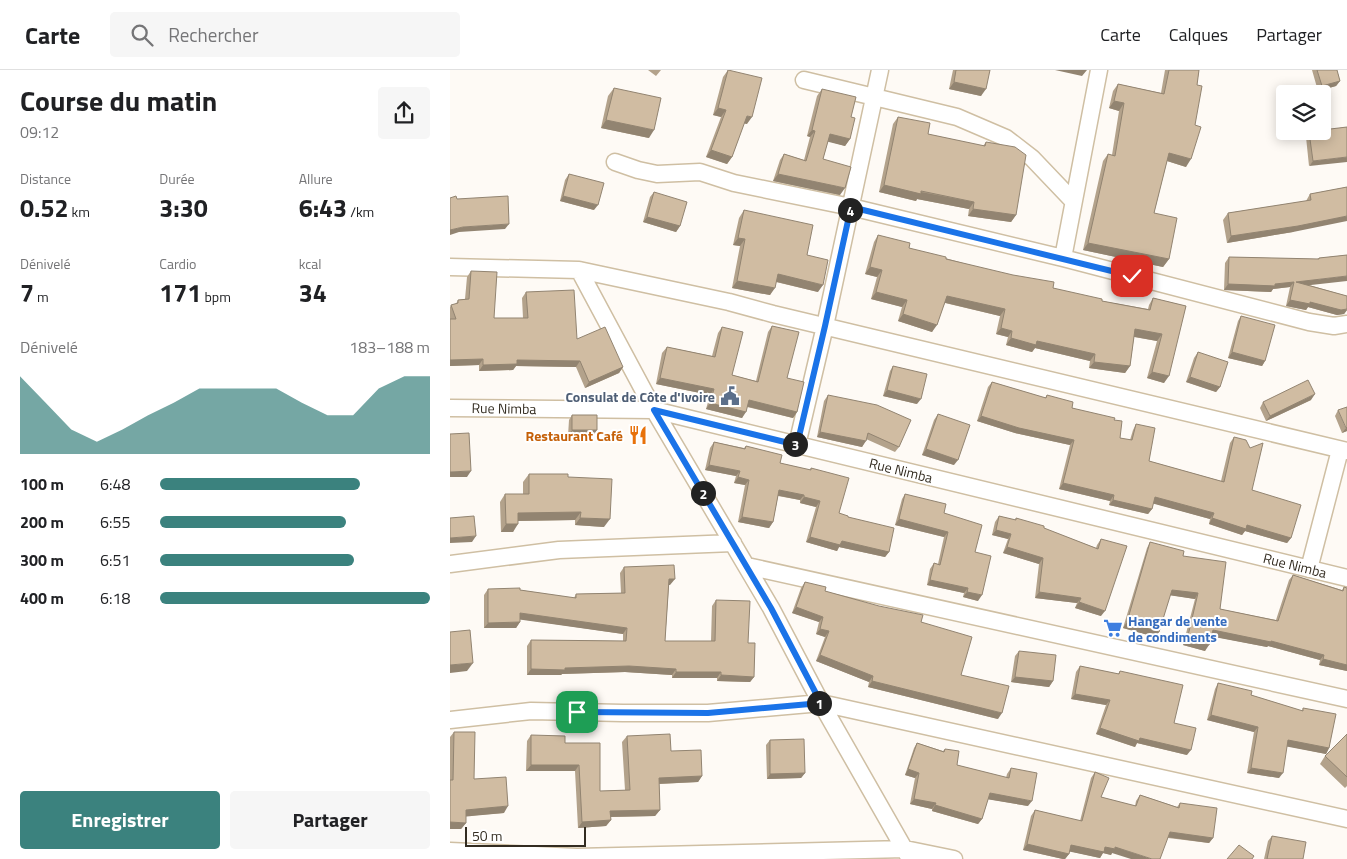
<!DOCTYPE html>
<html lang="fr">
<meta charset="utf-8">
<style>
body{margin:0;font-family:"Titillium Web",sans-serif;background:#f6f6f6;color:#202124;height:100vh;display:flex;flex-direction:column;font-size:19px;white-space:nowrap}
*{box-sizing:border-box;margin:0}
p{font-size:16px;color:#757577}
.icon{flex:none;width:28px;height:28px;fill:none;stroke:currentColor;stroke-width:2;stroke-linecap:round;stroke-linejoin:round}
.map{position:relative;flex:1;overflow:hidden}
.panel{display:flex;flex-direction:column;background:#fff;width:450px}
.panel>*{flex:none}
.controls{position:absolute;left:826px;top:15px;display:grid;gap:10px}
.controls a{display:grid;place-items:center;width:55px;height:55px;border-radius:5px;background:#fff;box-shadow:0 2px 12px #0003;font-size:25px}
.scale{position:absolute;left:15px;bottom:12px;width:121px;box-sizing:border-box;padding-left:5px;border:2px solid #332c21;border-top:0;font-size:14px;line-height:18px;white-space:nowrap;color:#332c21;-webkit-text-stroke:4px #fff;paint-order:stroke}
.pin{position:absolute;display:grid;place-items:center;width:42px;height:42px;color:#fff;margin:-21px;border-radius:10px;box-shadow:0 2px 8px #0006}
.km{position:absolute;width:25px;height:25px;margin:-12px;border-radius:50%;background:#222;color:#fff;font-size:14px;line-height:25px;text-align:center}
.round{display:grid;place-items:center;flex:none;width:52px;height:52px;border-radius:5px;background:#f6f6f6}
.summary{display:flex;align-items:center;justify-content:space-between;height:85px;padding:0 20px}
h1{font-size:28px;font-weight:700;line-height:38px}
.figures{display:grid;grid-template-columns:repeat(3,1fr);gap:8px;height:85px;padding:5px 20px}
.figures div{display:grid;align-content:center}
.figures b{font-size:25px;font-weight:700}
.figures small{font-size:14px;font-weight:400}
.figures p{font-size:14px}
.chart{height:140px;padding:10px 20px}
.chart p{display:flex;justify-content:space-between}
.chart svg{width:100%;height:90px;margin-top:5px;fill:#3b827e;opacity:.7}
.button{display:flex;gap:10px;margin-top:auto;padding:10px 20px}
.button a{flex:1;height:58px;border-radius:5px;background:#3b827e;color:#fff;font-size:20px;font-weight:700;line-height:58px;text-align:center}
.button a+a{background:#f6f6f6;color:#202124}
ul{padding:0 20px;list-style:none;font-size:16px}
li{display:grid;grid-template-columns:80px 60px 1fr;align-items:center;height:38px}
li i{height:12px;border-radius:6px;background:#3b827e}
header{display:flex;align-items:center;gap:30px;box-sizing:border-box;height:70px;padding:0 25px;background:#fff;border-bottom:1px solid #e0e0e0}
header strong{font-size:24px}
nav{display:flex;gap:28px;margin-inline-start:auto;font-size:18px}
.search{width:350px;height:45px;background:#f6f6f6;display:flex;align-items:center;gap:12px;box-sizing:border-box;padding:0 18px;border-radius:5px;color:#757577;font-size:19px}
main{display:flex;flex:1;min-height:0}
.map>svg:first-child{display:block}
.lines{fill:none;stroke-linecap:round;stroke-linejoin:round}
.minor-casing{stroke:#cfbfa3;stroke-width:19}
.minor{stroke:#fff;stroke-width:16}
.wall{fill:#b3a28b}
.shaded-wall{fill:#928471}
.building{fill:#d0bca2;stroke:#928471}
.route-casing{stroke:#fff;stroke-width:10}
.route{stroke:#1a73e8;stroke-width:6}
.labels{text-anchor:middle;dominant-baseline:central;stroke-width:4;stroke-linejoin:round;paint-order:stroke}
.service-label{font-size:14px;font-weight:bold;fill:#4e5e75;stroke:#fff;text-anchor:end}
.street-label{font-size:14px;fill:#332c21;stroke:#fff}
.food-label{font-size:14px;font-weight:bold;fill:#c56008;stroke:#fff;text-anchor:end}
.shop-label{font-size:14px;font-weight:bold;fill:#366cbe;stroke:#fff;text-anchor:start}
</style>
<header>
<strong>Carte</strong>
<div class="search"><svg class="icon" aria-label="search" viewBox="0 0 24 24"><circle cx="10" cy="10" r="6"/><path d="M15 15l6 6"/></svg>Rechercher</div>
<nav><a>Carte</a><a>Calques</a><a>Partager</a></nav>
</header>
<main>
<section class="panel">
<div class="summary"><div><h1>Course du matin</h1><p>09:12</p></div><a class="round"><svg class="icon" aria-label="share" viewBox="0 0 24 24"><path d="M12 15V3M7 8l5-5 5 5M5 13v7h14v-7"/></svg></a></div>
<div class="figures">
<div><p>Distance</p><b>0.52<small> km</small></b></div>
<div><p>Durée</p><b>3:30</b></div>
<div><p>Allure</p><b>6:43<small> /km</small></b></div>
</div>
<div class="figures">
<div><p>Dénivelé</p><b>7<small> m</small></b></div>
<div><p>Cardio</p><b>171<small> bpm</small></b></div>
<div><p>kcal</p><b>34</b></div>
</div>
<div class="chart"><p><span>Dénivelé</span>183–188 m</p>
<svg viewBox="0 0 160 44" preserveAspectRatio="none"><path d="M0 44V6L10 19L20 32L30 38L40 32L50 25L60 19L70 12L80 12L90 12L100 12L110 19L120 25L130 25L140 12L150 6L160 6V44z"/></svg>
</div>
<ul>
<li><b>100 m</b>6:48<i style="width:74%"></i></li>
<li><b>200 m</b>6:55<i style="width:69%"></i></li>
<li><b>300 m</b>6:51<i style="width:72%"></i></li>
<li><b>400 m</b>6:18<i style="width:100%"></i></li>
</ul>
<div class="button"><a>Enregistrer</a><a>Partager</a></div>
</section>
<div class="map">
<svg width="897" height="789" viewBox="0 0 897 789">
<rect width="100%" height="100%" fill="#fefaf5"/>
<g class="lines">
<g class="minor-casing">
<path id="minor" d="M354,10L507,47L556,68L582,88L623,131
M165,92L188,100L207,104L250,102L284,113L401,137L613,188L859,252L884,256L897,254
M613,188L649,0
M0,197L129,200L279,232L323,244L897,381
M129,200L204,340L321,538L371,633L460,789
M0,338L204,340L897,508
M347,375L375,256L430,0
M0,494L109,480L283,473
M297,496L897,629
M859,499L890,380
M0,650L81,641L173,643H258L371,633L897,749
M0,781L127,787L455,779L504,789"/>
</g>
<use href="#minor" class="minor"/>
</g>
<path class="wall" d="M198,0H211L206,6Z
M278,0L297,54L294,53L282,87L277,94L256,87L271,47L263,45L273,7Z
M503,0H540L531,26L499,19Z
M715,0H749L736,97L717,91L704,143L719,189L713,197L633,180L653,91L658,84L662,85L669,41L659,38L663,21L668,14L711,23Z
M862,0H887L890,11L886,16L868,21Z
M164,18L199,68L151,58L158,26Z
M372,19L401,47L400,69L395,76L378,71L373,89L390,125L323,111L330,90L334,84L354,90L360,67L357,66L367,26Z
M448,47L478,64L533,76L536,72L566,145L561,152L518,146L519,139L467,129L466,131L429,122L443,54Z
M897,57L859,96L856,67L859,62Z
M119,104L144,140L110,131L115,110Z
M897,117L843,162L777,173L773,150L778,143L856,131L860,124Z
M204,122L230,156L226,162L193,152L200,127Z
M294,140L357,185L368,222L326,212L320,225L282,218L290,176L283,175L289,148Z
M428,165L459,178L603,218L652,231L698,239L699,235L703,228L736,236L714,313L697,308L707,271L684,267L680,296L675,303L639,298L640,291L585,278L582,282L556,275L558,267L546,264L550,246L495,233L482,262L448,251L452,237L421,229L427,207L415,204L424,172Z
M897,185L859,215L897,226V240L894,244L887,245L858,237L856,240L836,236L840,217L823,219L821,222L774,220L775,193L779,187L867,189L869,188Z
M21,201L44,248H73L72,228L76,222L127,269L173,297L169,303L135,318L126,297L66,296L63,300L29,301V295L0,296V237L1,235L6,234L8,230L15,229L17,207Z
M791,246L815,291L812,296L778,288L788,251Z
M322,256L337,308L347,342L343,348L297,337L292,348L256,339L260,325L206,314L212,283L217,277L262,286L268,263L272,257L282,305L306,311L318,262Z
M748,282L770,317L766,322L736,312L744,288Z
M443,296L467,334L433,326L440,301Z
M542,312L595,328L597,325L622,338L664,350L670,368L680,370L683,360L686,354L699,391L771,411L780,373L784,367L802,420L841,468L837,473L795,461L792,465L759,454L760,449L703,433L702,439L698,444L659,435L660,431L609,419L620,375L565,363L527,351L538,317Z
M378,325L449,377L445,382L416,369L412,377L367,367L374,331Z
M861,330L816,351L810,338L813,332Z
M888,340L897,361L892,363L885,346Z
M488,344L504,395L472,385L484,350Z
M122,345L143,366H118L119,350Z
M264,372L294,378L296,376L330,393L360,400L361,398L389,443L398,447L439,482L435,487L389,477L387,481L356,472L366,437L350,433V430L328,426L323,452L319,458L288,452L295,415L284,413L286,406L255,400L260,378Z
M79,404L118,407L154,457L125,455V450L68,451L63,462H51L50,432L55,424H73V412Z
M455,424L494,443L525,482L528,531L513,527L514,523L477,515L480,499L484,493L488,494L494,467L445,455L452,429Z
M549,446L565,450L566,448L646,478L647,475L651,469V546L625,538L627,533L585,528L589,494L553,483L558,469L542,465L545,452Z
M700,472L733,486L770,539L826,550L839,510L843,505L892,520L894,517L897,601L869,595L870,590L818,576L817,577L761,566L755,581L733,575L745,529L720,525L709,562L705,567L673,558L697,478Z
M174,497L220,515H219L215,571H261L262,536L266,530L298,573L304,607L300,612L267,611V608H222V605L175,602L112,604L111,605H77V576L81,570L173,571V564L70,549V552L66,558H34V525L38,519L70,520L124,528L126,524L171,523L170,503Z
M355,512L375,521L471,552L511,605L548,649L418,617L419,612L366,591L375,567L366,564L369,552L342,543L351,518Z
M569,581L603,611L599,617L561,612L565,586Z
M630,596L668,604L670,601L724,653L737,685L687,673L685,677L646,664L656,635L621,629L626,602Z
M768,613L801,625L852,641L853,638L879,678L876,684L837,676L829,708L797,703L804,662L757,650L765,619Z
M4,662L24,709L54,743L16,746V753L11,759H0V667Z
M897,664V716L895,718L870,694L875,686Z
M81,665L115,673L150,721L175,720L172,672L177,666L221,681L252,706L248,712L209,714L210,740L205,746L161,747V750L156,756L128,758L125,701H76L77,671Z
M320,670L355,703L351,708L317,709L316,675Z
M467,673L493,681L495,679L507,695L556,708L557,704L561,698L578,736L538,729L532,749L528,754L482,741V739L460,734L465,708L455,705L464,678Z
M645,702L651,727L685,736L686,731L690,725L727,737L730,733L763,768L759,773L718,768L662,783L661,785L653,783L650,788L619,781V784L615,789H613L573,780L581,746L585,740L630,751L641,708Z
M822,766L853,789H814L818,771Z"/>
<path class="shaded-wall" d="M605,0H637L632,6Z
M890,11L886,16L868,21L872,16Z
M504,12L536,19L531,26L499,19Z
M664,31L674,33L669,41L659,38Z
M268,38L276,40L271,47L263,45Z
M297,46L302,47L297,54L292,53Z
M156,50L204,60L199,68L151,58Z
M362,60L365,61L360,67L357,66Z
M380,64L400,69L395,76L375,71Z
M261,80L282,87L277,94L256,87Z
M719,83L741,89L736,97L714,90Z
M897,87V92L859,96L863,91Z
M328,104L395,118L390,125L323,111Z
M434,115L524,132L519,139L467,129L466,131L429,122Z
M113,126L148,135L144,140L110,131Z
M523,139L566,145L561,152L518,146Z
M897,146V151L843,162L777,173L781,166Z
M197,147L230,156L226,162L193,152Z
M59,154L55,159L9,162L0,165V160L13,157Z
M288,168L295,169L290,176L283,175Z
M638,173L719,189L713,197L633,180Z
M420,197L432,200L427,207L415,204Z
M328,204L373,215L368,222L323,211Z
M897,206V211L843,217L846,212Z
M287,211L325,218L320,225L282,218Z
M844,212L840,217L823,219L821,222L774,220L778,214H825Z
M426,222L457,230L452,237L421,229Z
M497,226L555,239L550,246L492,232Z
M840,230L860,232L897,240L894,244L887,245L858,237L856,240L836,236Z
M453,244L487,255L482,262L448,251Z
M551,258L562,261L558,267L546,264Z
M685,259L712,264L707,271L680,266Z
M561,268L587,271L645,284L640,291L585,278L582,282L556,275Z
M782,282L815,291L812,296L778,288Z
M33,289L29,295L0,296V290Z
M67,290L130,291L126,297L66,296L63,300L29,301L33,295Z
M644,292L680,296L675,303L639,298Z
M173,297L169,303L135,318L139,312Z
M702,302L719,306L714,313L697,308Z
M740,307L770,317L766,322L736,312Z
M210,308L264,319L260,325L206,314Z
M437,320L471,329L467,334L433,326Z
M865,324L861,330L816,351L820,346Z
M299,330L347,342L343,348L295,336Z
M260,333L296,342L292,348L256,339Z
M531,346L624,370L620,375L565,363L527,351Z
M897,357V361L892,363L896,358Z
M122,360H147L143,366H118Z
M370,362L416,371L412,377L367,367Z
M476,379L508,390L504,395L472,385Z
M259,395L290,401L286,406L255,400Z
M21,401L17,407H0V402Z
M288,407L299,410L295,415L284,413Z
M613,413L664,425L660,431L609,419Z
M329,420L354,425L350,430L325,425Z
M354,427L370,431L366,437L350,433Z
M705,427L764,443L760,449L701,433Z
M663,430L702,439L698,444L659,435Z
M131,442L125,450L63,451L68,443Z
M292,447L323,452L319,458L288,452Z
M130,448L160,449L154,457L125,455Z
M762,448L797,455L841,468L837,473L795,461L792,465L759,454Z
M449,449L498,462L494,467L445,455Z
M56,454H68L63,462H51Z
M546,460L561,464L558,469L542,465Z
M26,466L22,472L0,473V468Z
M360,467L392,471L439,482L435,487L389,477L387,481L356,472Z
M557,477L593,488L589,494L553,483Z
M219,509H225L220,515H215Z
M480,510L518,518L514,523L477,515Z
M722,520L748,523L745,529L718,525Z
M517,522L532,525L528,531L513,527Z
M589,522L631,528L627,533L585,528Z
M629,532L655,541L651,546L625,538Z
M346,537L373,547L369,552L342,543Z
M70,543L177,558L173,564L66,549Z
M70,552L66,558H34L38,553Z
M677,552L709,562L705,567L673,558Z
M370,559L379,561L375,567L366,564Z
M763,560L821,571L874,585L870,590L818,576L817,577L759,566Z
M737,570L759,575L755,581L733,575Z
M370,585L423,606L419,612L366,591Z
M873,589L897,595V601L869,595Z
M23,593L17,601L0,603V595Z
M179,596L226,599L222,605L175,602L112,604L111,605H77L81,599Z
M226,602H271L267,608H222Z
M271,605L304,607L300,612L267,611Z
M565,607L603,611L599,617L561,612Z
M422,611L552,643L548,649L418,617Z
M625,624L660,630L656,635L621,629Z
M761,645L808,657L804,662L757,650Z
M650,658L690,668L741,680L737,685L687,673L685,677L646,664Z
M838,670L879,678L876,684L834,676Z
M81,695H129L125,701H76Z
M801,698L833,703L829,708L797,703Z
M458,699L469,703L465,708L455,705Z
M355,703L351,708L317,709L320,704Z
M252,706L248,712L205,714L209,708Z
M540,723L582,731L578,736L536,729Z
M464,729L486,733L482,739L460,734Z
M485,735L532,749L528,754L482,741Z
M58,736L54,743L11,747L16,740Z
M210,740L205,746L156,747L160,741Z
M161,750L156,756L128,758L132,752Z
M0,752L16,753L11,759H0Z
M720,762L763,768L759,773L716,767Z
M577,774L619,784L615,789H613L573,780Z
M621,775L665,777L702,789H681L662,783L661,785L653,783L650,788L617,781Z"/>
<path class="building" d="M278,0L312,8L302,47L297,46L282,87L261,80L276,40L268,38Z
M506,0H540L536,19L504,12Z
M719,0H749L747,15L752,16L745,55L751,57L741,89L719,83L704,143L727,148L719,189L638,173L658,84L665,86L674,33L664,31L668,14L714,24Z
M867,0H887L890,11L872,16Z
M164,18L211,28L204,60L156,50Z
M372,19L406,27L401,47L405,48L400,69L380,64L373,89L401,97L395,118L328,104L334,84L356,91L365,61L362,60Z
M448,47L480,53L478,64L535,76L536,72L565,77L576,85L566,145L523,139L524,132L471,121V124L434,115Z
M897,57V87L863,91L859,62L872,61V60Z
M119,104L154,113L148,135L113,126Z
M897,117V146L848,156L781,166L778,143L861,130L860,124Z
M204,122L237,132L230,156L197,147Z
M6,126L7,129L58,126L59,154L13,157L0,160V128Z
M294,140L363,155L357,185L378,190L373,215L328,204L325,218L287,211L295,169L288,168Z
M428,165L460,173L459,178L496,187V189L563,205L604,212L603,218L652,229V231L700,240L703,228L736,236L719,306L702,302L712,264L685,259L680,296L644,292L645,284L587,271L586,275L561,268L562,261L551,258L555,239L497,226L487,255L453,244L457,230L426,222L432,200L420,197Z
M897,185V206L846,212L897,226V239L891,240L860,232V234L840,230L844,212L825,214V216L778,214L779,187L869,189V188Z
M21,201L47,202L44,248H78L76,222L124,220L127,269L155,257L173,297L139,312L130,291L67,290V294L33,295V289L0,290V249H6L1,235L8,233V230L19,229Z
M791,246L825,255L815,291L782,282Z
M322,256L349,262L337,308L354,312L347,342L299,330L296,342L260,333L264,319L210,308L217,277L265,287L272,257L293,262L282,305L308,312Z
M748,282L778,292L770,317L740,307Z
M443,296L477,304L471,329L437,320Z
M858,310L865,324L820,346L813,332Z
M542,312L596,328L597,325L623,332L622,338L665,348L664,350L672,351L670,368L682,370L686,354L705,358L699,391L774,412L784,367L796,370L800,378L813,373L802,420L851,435L841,468L797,455L796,459L762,448L764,443L705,427L702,439L663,430L664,425L613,413L624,370L569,358L531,346Z
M378,325L427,335L461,350L449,377L418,363L416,371L370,362Z
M897,337V357L896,358L888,340Z
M488,344L520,355L508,390L476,379Z
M122,345H147V360H122Z
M19,363L21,401L0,402V364Z
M264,372L295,379L296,376L332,385L330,393L361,400V398L399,408L389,443L398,446V447L444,458L439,482L392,471L390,475L360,467L370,431L354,427V425L329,420L323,452L292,447L299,410L288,407L290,401L259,395Z
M79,404H118V407L162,409L160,449L130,448L131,442L68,443V454H56L55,424H79Z
M455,424L496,434L494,443L532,455L525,482L541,486L532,525L517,522L518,518L480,510L484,493L490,495L498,462L449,449Z
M24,446L26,466L0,468V448Z
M549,446L566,450V448L594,456V458L648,479L651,469L677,476L655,541L629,532L631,528L589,522L593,488L557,477L561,464L546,460Z
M700,472L734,481L733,486L776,492L770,539L828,551L843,505L893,521L894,517L897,518V595L873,589L874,585L821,571V572L763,560L759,575L737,570L748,523L722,520L709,562L677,552Z
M224,495L225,509H219L215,571H265L266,530L300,531L298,573H305L304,607L271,605V602H226V599L179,596L115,598V600L81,599V570L176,571L177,558L70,543V552L38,553V519L70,518V520L126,528V524L175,523L174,497Z
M355,512L376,517L375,521L429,536L473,545L471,552L522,567L511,605L559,616L552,643L422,611L423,606L370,585L379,561L370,559L373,547L346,537Z
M20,560L23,593L0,595V562Z
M569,581L606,585L603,611L565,607Z
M630,596L669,604L670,601L733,615L724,653L746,658L741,680L690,668L689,671L650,658L660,630L625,624Z
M768,613L802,621L801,625L853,641V638L886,644L879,678L838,670L833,703L801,698L808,657L761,645Z
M4,662H25L24,709L56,707L58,736L16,740V753L0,752V710H3Z
M220,664L221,681L251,680L252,706L209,708L210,740L160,741L161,750L132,752L129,695H81V665L115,666V673H150V721L180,720L177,666Z
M897,664V707L875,686Z
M354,669L355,703L320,704V670Z
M467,673L494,682L495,679L509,681L507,695L559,708L561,698L587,703L582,731L540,723L532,749L485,735L486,733L464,729L469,703L458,699Z
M645,702L659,708L651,727L686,736L690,725L729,738L730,733L767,738L763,768L720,762L710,789H702L665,777V779L655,777L654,782L621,775L619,784L577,774L585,740L632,751Z
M822,766L856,772L853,789H817Z
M789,775L804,786L802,789H777Z"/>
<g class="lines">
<g class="route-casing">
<path id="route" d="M127,642L258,643L371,633L321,538L204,340L347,375L375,256L401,137L682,206"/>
</g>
<use href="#route" class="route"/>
</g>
<defs>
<g id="civic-bare" transform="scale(1.5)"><path d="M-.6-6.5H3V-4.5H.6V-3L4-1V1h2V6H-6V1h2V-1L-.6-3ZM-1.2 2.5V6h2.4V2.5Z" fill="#5c6f8a" stroke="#fff" stroke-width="2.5" paint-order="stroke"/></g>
<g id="restaurant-bare" transform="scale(1.5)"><path d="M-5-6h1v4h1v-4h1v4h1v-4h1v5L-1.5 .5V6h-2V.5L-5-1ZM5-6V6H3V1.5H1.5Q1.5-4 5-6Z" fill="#e8710a" stroke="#fff" stroke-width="2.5" paint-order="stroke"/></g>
<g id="supermarket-bare" transform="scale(1.5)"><path d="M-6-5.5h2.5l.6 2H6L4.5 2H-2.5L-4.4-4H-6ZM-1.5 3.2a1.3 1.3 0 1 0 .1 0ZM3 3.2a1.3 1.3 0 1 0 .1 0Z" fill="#3f7fe0" stroke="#fff" stroke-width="2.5" paint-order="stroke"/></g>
</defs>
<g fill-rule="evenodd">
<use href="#civic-bare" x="280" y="326"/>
<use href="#restaurant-bare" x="188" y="365"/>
<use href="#supermarket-bare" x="663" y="558"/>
</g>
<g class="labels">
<g class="service-label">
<text x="265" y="326">Consulat de Côte d'Ivoire</text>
</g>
<g class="street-label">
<text transform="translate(54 338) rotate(1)">Rue Nimba</text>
<text transform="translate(451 400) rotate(14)">Rue Nimba</text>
<text transform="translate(845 495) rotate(14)">Rue Nimba</text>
</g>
<g class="food-label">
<text x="173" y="365">Restaurant Café</text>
</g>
<g class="shop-label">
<text x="678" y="550">Hangar de vente<tspan x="678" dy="16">de condiments</tspan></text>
</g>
</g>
</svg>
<div class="controls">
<a><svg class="icon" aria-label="layers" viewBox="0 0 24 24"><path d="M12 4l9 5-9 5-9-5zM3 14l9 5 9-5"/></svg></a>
</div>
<div class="scale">50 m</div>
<div class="pin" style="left:127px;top:642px;background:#1e9e55"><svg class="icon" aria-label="arrive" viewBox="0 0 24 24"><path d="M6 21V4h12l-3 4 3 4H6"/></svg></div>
<div class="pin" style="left:682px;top:206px;background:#d93025"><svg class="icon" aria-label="check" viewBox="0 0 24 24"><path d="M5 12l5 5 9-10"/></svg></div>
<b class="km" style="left:369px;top:633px">1</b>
<b class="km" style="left:253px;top:423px">2</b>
<b class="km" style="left:345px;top:374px">3</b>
<b class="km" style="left:400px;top:140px">4</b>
</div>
</main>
